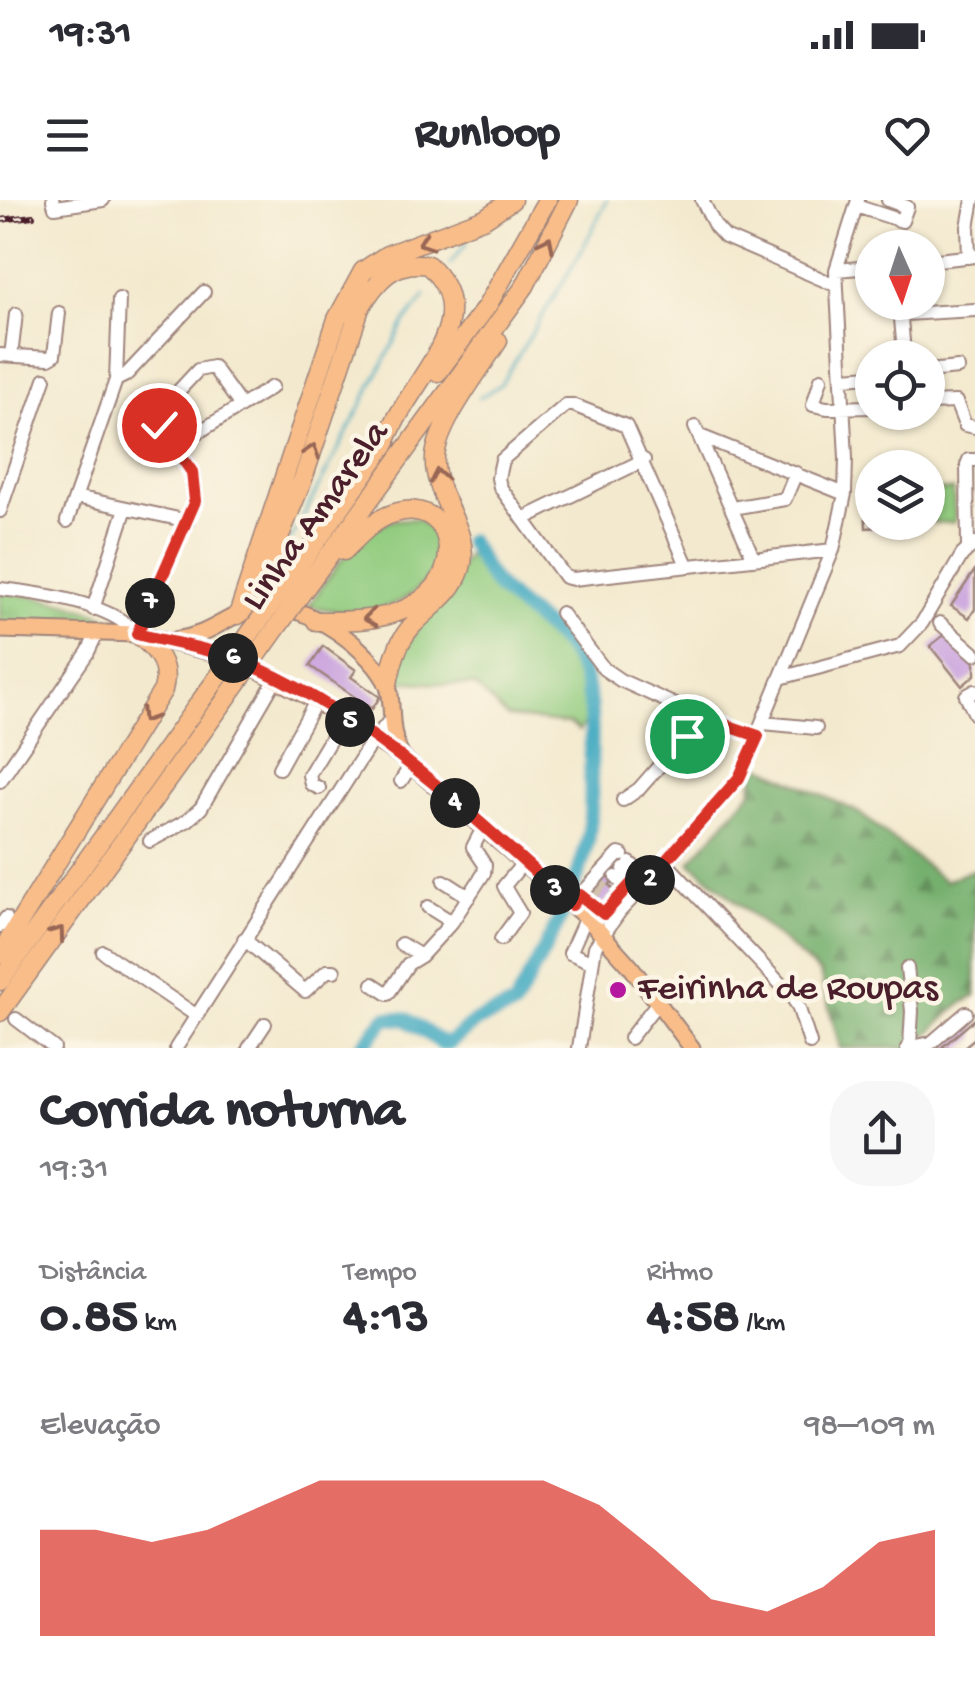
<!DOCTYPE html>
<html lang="pt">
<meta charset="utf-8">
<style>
body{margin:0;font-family:"Gochi Hand",sans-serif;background:#f7f7f7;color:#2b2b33;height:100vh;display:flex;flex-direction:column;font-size:38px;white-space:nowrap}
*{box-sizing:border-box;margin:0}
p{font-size:32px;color:#7c7c81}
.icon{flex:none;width:55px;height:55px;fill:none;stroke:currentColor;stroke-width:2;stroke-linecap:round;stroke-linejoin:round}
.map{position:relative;height:848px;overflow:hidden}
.sheet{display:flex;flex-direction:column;background:#fff;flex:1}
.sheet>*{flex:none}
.needle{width:65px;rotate:177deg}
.buttons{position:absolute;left:855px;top:30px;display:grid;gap:20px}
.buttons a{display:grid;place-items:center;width:90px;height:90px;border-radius:50%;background:#fff;box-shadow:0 2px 8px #0004;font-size:50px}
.pin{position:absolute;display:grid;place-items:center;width:85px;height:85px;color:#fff;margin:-42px;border:5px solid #fff;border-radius:50%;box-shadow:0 2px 10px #0007}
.km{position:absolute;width:50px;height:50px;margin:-25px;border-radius:50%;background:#222;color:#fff;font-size:28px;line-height:50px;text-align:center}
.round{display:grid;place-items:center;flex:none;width:105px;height:105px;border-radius:40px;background:#f7f7f7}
.summary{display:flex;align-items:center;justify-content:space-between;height:170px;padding:0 40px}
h1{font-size:55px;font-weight:800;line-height:75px}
.figures{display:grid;grid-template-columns:repeat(3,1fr);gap:15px;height:170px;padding:10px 40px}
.figures div{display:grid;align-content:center}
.figures b{font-size:50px;font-weight:800}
.figures small{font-size:28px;font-weight:400}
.figures p{font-size:28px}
.chart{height:280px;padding:20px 40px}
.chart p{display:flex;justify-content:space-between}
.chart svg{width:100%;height:180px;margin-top:10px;fill:#d93025;opacity:.7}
.status{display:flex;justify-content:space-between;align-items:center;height:70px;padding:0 50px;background:#fff;direction:ltr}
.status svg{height:28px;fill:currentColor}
header{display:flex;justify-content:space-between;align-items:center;height:130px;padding:0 40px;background:#fff;font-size:45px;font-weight:800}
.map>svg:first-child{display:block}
.grass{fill:#93cc80;stroke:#6e7656;stroke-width:2.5}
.forest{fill:url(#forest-firs);stroke:#60684c;stroke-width:2.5}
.park{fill:url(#park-tufts);stroke:#6e7656;stroke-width:2.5}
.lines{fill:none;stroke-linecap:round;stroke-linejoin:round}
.stream{stroke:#41a9c1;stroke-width:2.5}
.river{stroke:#41a9c1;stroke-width:15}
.building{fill:#c399de}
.minor-tunnel{stroke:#d1c1ad;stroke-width:12;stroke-dasharray:12 6;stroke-linecap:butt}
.minor-casing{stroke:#9e847c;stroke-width:16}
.major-casing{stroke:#9e847c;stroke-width:19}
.highway-casing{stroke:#9e847c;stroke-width:21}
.minor{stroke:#fff;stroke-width:12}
.major{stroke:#f8bd89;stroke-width:15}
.highway{stroke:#f8bd89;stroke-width:18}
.rail-casing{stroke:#4a1f2b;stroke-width:6}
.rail{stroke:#fcf5e5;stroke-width:2.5;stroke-dasharray:8;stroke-linecap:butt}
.highway-bridge-casing{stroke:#9e847c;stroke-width:21;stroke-linecap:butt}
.highway-bridge{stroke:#f8bd89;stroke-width:18}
.oneway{stroke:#986655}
.route-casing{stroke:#fff;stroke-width:20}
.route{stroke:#d93025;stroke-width:12}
.poi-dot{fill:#b5179e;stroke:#fcf5e5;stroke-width:4}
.labels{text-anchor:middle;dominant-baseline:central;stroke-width:9;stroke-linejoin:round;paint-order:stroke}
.street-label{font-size:38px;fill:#4a1f2b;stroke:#fcf5e5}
.poi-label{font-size:38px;fill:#4a1f2b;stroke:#fcf5e5;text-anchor:start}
</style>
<div class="status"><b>19:31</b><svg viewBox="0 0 49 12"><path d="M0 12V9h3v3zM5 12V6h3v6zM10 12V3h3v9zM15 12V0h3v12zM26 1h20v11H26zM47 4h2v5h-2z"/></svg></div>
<header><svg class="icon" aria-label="menu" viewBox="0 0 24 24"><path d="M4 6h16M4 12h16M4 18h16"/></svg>Runloop<svg class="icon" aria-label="heart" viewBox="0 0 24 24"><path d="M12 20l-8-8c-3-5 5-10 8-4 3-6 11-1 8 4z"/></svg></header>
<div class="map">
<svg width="975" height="848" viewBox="0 0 975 848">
<defs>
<pattern id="forest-firs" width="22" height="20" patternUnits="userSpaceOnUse" patternTransform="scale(2.5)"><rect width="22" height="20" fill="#76b06e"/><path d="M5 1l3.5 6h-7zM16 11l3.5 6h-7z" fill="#638f5b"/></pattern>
<pattern id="park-tufts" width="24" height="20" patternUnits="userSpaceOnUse" patternTransform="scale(2.5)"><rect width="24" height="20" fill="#93cc80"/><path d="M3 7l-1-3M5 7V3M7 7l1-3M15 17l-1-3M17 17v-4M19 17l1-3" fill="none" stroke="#80af6f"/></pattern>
</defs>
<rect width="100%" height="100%" fill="#fcf5e5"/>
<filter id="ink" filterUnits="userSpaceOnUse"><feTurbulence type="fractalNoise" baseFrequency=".01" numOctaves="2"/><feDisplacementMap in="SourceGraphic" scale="20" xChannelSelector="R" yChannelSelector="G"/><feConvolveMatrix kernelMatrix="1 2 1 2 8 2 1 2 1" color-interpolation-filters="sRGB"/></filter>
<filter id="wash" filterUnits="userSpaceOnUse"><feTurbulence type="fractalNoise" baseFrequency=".0048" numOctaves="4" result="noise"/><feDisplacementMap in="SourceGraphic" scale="40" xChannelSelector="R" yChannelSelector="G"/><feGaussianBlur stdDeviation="2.25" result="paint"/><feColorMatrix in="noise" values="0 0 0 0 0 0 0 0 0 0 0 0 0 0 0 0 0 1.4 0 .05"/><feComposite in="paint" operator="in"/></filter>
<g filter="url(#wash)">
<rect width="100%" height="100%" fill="#f3e9ce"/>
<path class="grass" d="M953,290L955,322L933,323L931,291Z
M419,319L437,336L441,361C409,412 366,419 309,406C327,379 355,334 387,322C396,318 409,319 419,319Z
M470,351L575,460L593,513L579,531L570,524L507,517L475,486L397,481L403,451Z"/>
<path class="forest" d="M756,564L858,612L945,681L975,669V796L957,806L914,848H840L820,773L690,662L751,592Z"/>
<path class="park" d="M0,391C44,398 93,405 130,431L0,427Z"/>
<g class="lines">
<path class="stream" d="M450,64L467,43
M479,198L501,184L581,52L607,0
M286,349L404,124L425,96"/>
<path class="river" d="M361,848L386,818L406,819L442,843H449L476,821L514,806C543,752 575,699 588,639C593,613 590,582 591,556C592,520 593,483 571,453C549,424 515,408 493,381C484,369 477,354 469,341"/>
</g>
<g id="blocks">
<path class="building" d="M865,303H872V322H900V326L866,328Z
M975,370V409L969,418L951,406Z
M949,431L975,464V475L962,486L930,446Z
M323,446L356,470L351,477L380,497L372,509L310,466Z
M624,653L632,661L609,685L616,692L600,708L585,693Z
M975,819V838L963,848H941Z"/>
</g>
</g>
<g filter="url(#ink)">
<use href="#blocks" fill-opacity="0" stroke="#9e847c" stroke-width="2.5"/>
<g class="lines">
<path class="minor-tunnel" d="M596,681L612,696
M589,689L604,704"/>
<g class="minor-casing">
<path id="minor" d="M53,0L55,7L103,0
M702,0L715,26L725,37L835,85
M856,6L902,21L907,7L888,0
M969,57L968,27L973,0
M928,61L975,56
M836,70L872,67
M902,102L905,114L901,119L903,141
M905,114L975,110
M0,155L49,158L54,155L59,113
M11,156L16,114
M928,171L958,168
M843,178L872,176
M821,179L813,205L827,208L872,207
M116,180L126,175L204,92
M928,203L956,202L965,225L975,227
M695,227L753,357
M700,236L845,294
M176,246L272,187
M76,297L188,321
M732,308L785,299L796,273
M0,311L45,179
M523,319L644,260
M67,321L116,180L119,99
M968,348L967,265L969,260H975
M687,365L626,226L573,205H566L502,260L498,278L500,287L565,377L573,379L833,350
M0,389C39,393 111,403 137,434L195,301L192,272L159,225L157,214L198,170L213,167L241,206
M93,409L126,308
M561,413L604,469L620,480L702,517L758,536
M940,423L975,454
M780,478L900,446L922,423L962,355L975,343
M975,491L966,496L975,514
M763,523L816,528
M279,568L316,501
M0,581L88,452L97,433
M401,581L411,565
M319,588L311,584L309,575L343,518
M623,600L639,589L702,517
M150,641L188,620L201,608L277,477
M630,663L647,679
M666,663L790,794L798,806L810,843
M624,669L635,680
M616,677L627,688
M444,681L469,697
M580,695L604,713L641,673
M575,701L619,654L622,655
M428,707L452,722
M586,717L570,753L591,762
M0,726L6,718
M244,739L305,791L327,771H334
M501,739L520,713C517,708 505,689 504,686L524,662
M401,744L421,756
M103,752L197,816
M907,768L912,811L910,845
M373,784L388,794L408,764L421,756L452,722L484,673L485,665L473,647L483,628
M16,819L54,848
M630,838L658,802
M176,848L369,546L390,520
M249,848L265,824
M579,848L595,747L620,711L666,663L739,578L833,350L845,294L846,258L836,70L858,0
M907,848L931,843L966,813"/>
</g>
<g class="major-casing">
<path id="major" d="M0,430L137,434L238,459L316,501L403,558L589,720L631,767L692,848
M175,440C212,435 225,416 255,408C299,397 364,443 385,480C396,497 386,527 401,555"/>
</g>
<g class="highway-casing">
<path id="highway" d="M438,172L487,106L547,0
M289,380L387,242
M303,391L525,86L569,0
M283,406L269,380L271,357L303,279L360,108C376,81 394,59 428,65C479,111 430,162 404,206C395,219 389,234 382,248
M238,415L337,119L363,71L387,55L485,18L512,0
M316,421C352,421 390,422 421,400C469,367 449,294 392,314C373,320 358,337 344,351
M388,484C392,463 397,443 411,427C428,408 453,395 461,368C472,330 432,296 435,257C438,223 479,171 498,141
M0,754L163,490C170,464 156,449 137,434
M0,781L200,502
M0,812L228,496"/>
</g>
<use href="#minor" class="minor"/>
<use href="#major" class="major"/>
<use href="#highway" class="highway"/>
<g class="rail-casing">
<path id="rail" d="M0,20L33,16"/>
</g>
<use href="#rail" class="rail"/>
<g class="highway-bridge-casing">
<path id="highway-bridge" d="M228,496L303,391
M200,502L289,380"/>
</g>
<use href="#highway-bridge" class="highway-bridge"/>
</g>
<defs><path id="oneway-chevron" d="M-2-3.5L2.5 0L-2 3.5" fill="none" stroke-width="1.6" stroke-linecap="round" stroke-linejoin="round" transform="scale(2.5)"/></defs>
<g class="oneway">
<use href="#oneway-chevron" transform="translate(425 42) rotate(161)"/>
<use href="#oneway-chevron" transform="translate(547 43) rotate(-63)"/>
<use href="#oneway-chevron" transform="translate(312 251) rotate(-72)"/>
<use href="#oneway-chevron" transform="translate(438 276) rotate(-101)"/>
<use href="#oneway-chevron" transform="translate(370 418) rotate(171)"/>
<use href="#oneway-chevron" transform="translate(147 516) rotate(122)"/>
<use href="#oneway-chevron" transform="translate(58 733) rotate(-54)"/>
</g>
</g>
<g class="lines" filter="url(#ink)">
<g class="route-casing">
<path id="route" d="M159,225L192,272L195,301L137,434C171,443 209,448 241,461C362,509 476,619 572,705L580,695L604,714L641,673L648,681L739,578L758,536L702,517L687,536"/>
</g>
<use href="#route" class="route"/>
</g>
<circle class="poi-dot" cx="618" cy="790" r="10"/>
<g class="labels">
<g class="street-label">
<text transform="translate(317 317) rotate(-54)">Linha Amarela</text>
</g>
<g class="poi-label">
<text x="638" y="790">Feirinha de Roupas</text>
</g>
</g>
</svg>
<div class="buttons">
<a><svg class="needle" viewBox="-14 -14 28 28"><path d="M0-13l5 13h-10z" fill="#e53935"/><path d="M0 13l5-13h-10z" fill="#7c7c81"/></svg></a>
<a><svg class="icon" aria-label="locate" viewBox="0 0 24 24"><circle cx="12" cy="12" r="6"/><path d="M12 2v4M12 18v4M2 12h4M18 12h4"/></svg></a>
<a><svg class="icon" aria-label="layers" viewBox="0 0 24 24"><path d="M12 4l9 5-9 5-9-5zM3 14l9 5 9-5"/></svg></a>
</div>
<div class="pin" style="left:687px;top:536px;background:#1e9e55"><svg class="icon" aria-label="arrive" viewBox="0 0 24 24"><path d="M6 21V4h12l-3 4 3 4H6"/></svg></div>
<div class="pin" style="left:159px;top:225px;background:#d93025"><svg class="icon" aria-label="check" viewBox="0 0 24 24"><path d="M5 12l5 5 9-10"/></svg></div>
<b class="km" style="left:650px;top:680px">2</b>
<b class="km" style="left:555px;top:690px">3</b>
<b class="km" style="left:455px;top:603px">4</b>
<b class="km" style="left:350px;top:522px">5</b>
<b class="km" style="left:233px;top:458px">6</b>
<b class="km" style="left:150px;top:403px">7</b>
</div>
<section class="sheet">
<div class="summary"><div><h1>Corrida noturna</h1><p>19:31</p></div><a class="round"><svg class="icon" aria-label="share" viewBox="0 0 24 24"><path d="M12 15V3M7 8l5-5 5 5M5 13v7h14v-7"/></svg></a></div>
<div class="figures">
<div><p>Distância</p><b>0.85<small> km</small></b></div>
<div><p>Tempo</p><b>4:13</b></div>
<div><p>Ritmo</p><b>4:58<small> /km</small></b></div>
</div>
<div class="chart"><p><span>Elevação</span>98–109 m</p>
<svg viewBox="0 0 160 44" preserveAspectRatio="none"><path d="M0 44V18L10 18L20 21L30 18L40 12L50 6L60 6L70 6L80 6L90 6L100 12L110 23L120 35L130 38L140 32L150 21L160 18V44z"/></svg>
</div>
</section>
